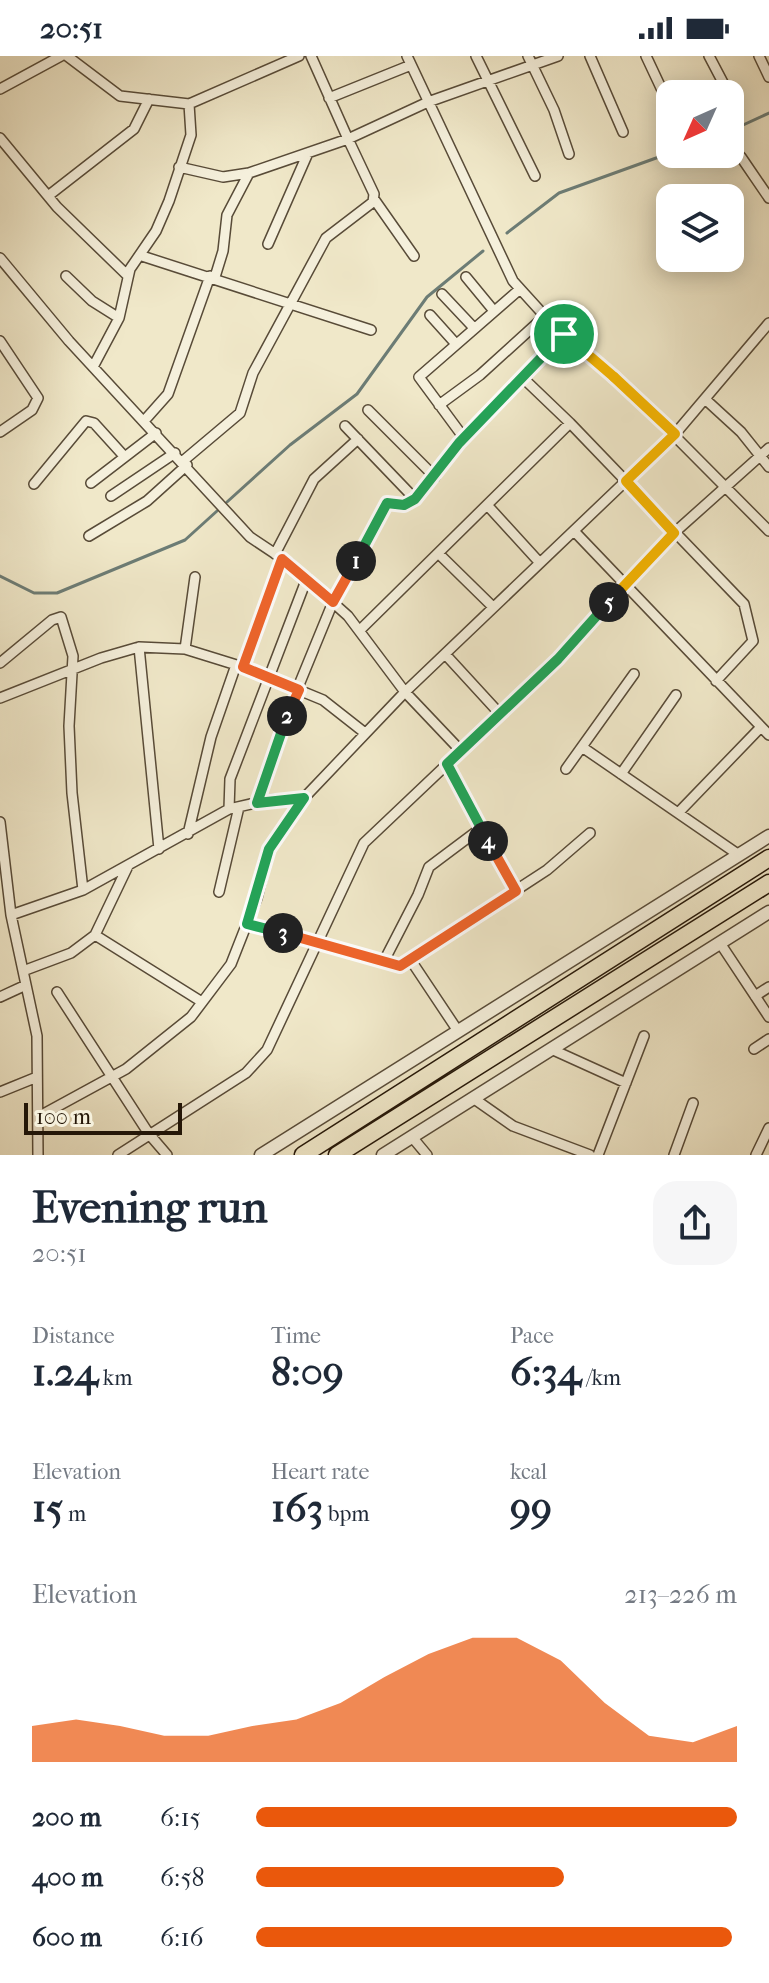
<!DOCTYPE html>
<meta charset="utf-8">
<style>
body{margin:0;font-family:"IM FELL French Canon",serif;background:#f6f6f7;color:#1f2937;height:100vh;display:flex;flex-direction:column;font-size:30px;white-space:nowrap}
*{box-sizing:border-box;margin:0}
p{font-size:26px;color:#747a83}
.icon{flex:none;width:44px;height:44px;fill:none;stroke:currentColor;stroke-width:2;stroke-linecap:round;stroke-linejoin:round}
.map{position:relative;height:1099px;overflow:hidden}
.sheet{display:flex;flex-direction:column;background:#fff;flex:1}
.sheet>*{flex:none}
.needle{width:52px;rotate:225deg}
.buttons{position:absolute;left:656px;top:24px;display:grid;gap:16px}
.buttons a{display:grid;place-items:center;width:88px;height:88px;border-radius:16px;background:#fff;box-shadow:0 4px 20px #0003;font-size:40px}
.scale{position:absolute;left:24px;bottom:20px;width:158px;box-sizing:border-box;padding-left:8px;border:4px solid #251708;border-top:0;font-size:22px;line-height:28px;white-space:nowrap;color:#251708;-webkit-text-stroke:6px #f5f0dc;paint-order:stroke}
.pin{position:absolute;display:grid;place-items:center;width:68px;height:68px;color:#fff;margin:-34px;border:4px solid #fff;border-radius:50%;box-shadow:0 2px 8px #0007}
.km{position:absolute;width:40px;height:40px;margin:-20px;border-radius:50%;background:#222;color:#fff;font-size:22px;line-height:40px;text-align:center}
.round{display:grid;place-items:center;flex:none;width:84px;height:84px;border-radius:24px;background:#f6f6f7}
.head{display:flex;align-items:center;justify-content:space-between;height:136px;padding:0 32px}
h1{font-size:44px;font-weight:700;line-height:60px}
.stats{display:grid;grid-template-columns:repeat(3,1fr);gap:12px;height:136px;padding:8px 32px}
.stats div{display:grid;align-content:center}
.stats b{font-size:40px;font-weight:700}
.stats small{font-size:22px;font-weight:400}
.stats p{font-size:22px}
.chart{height:224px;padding:16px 32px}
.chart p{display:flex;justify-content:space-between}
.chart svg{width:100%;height:144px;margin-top:8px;fill:#ea580c;opacity:.7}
ul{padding:0 32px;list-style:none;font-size:26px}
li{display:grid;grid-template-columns:128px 96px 1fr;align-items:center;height:60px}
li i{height:20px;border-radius:10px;background:#ea580c}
.status{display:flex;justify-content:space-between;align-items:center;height:56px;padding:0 40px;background:#fff;direction:ltr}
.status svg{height:22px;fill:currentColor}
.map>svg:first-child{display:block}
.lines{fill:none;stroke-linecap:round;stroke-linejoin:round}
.stream{stroke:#6c7c75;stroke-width:3}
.minor-casing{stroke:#584b38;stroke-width:12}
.tertiary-casing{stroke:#584b38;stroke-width:15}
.trunk-casing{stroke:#251708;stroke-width:19}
.minor{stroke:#f5f0dc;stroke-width:9}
.tertiary{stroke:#f5f0dc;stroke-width:12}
.trunk{stroke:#f0e8c9;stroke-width:16}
.split-1-casing{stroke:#fff;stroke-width:16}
.split-2-casing{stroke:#fff;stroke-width:16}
.split-3-casing{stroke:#fff;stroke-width:16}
.split-4-casing{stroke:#fff;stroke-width:16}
.split-5-casing{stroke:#fff;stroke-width:16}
.split-6-casing{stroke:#fff;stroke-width:16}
.split-7-casing{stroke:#fff;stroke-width:16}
.split-1{stroke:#22a559;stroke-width:10}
.split-2{stroke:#f0652b;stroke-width:10}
.split-3{stroke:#22a559;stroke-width:10}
.split-4{stroke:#f0652b;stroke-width:10}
.split-5{stroke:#22a559;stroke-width:10}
.split-6{stroke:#f5b400;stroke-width:10}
.split-7{stroke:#f5b400;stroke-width:10}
</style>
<div class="status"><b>20:51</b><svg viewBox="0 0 49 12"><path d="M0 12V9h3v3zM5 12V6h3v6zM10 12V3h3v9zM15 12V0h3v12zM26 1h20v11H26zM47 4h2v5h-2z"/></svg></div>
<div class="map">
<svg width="769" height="1099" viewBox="0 0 769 1099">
<rect width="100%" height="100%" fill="#f0e8c9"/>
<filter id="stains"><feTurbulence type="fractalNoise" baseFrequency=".0025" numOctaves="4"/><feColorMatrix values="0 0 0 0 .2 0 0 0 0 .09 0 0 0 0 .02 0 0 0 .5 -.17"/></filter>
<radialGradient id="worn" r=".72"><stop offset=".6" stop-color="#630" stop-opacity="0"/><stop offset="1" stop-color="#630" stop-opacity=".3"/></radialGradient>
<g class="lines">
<path class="stream" d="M730,75L769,57
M507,177L559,137L670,97
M227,446L290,389L357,338L427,241L483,195
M0,520L34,537H57L185,484L217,455"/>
<g class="minor-casing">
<path id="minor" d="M67,0L120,40L189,48L299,0
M407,0L513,225L552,268L625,330L769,475
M476,0L535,120
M528,0L554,54L569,98
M590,0L623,76
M646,0L670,51
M709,0L729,38
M759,0L769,21
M0,33L61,0
M329,42L411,9
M0,82L57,151L128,220
M741,101L769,142
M179,111L223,121L249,117L227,159L223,195L215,221
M249,117L348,83L311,0
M48,140L134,73L149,43
M374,143L414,200
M268,188L308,97
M142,200L371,274
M0,202L69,285L250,481L289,507L348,560L405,636L461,695
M66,220L92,245L119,262
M466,221L494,255
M442,238L474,272
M430,259L456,288
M0,285L38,342L32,354L0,376
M93,311L119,262L130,213L156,175L169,145L191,79L189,48
M522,321L570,367
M705,343L741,376L769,411
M439,349L480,319L545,260
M368,354L435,421
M144,365L168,338L210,220
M345,370L415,443
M464,382L419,321L520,233
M183,405L240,357L253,317L326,182L373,146L374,138L348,83L428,46L558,0
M91,427L156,377
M34,428L86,365L94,367L123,399
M111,440L175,397
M488,450L540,507
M574,475L769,679
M89,480L147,445L187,409
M275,498L314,423L358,383
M439,498L493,551
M360,574L570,367L744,548L753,585L716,625
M139,591L159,793
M185,593L195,521
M445,598L500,658
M0,607L52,564L61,561L73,600L69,670L72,737L83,834
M243,611L282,503
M0,642L101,602L139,591L185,593L243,611L323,644L365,677
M582,691L739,799
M447,708L516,835
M566,713L634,618
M621,718L676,639
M257,747L285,663L333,546L387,447L404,449L415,443L459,387L564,278
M229,753L230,723L307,522
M678,757L761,671
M0,766L11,859L37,980L38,1099
M188,778L211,681L236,609
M219,836L239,751
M11,859L83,834L229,753L268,744L304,742
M247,868L400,910L547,814L590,777
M95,879L202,946
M720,887L769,961
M410,903L458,975
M384,905L418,839L429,811L481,772
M23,915L71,897L95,879L128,810
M57,936L149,1078L167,1099
M755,940L769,931
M0,941L26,929
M551,993L626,1027
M754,993L769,983
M0,1036L37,1021
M473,1042L513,1070L590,1099
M38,1061L126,1013L191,961L231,908L257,842L269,793L304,742L405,636L675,378L769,267
M412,1081L427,1099
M118,1099L246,1017L267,994L364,787L558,603L674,477L769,392
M598,1099L644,980
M674,1099L693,1047
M756,1099L769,1072"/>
</g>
<g class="tertiary-casing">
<path id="tertiary" d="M261,1099L769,780
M383,1099L769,856"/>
</g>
<g class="trunk-casing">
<path id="trunk" d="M303,1099L769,802
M337,1099L769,827"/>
</g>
<use href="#minor" class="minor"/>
<use href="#tertiary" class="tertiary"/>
<use href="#trunk" class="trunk"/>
</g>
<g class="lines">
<g class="split-1-casing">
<path id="split-1" d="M356,505L387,447L404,449L415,443L459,387L564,278"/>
</g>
<g class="split-2-casing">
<path id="split-2" d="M287,660L299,634L243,611L282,503L333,546L356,505"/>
</g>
<g class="split-3-casing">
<path id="split-3" d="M283,877L247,868L269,793L304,742L257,747L287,660"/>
</g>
<g class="split-4-casing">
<path id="split-4" d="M283,877L400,910L516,835L488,785"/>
</g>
<g class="split-5-casing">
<path id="split-5" d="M488,785L447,708L558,603L609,546"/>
</g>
<g class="split-6-casing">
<path id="split-6" d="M609,546L674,477L626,425L675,378L614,321"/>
</g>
<g class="split-7-casing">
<path id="split-7" d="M564,278L614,321"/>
</g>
<use href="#split-1" class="split-1"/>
<use href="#split-2" class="split-2"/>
<use href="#split-3" class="split-3"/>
<use href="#split-4" class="split-4"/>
<use href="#split-5" class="split-5"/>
<use href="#split-6" class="split-6"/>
<use href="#split-7" class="split-7"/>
</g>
<rect width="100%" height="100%" filter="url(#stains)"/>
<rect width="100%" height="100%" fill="url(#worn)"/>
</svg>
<div class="buttons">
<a><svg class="needle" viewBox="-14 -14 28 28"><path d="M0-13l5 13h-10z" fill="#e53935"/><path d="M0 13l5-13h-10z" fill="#747a83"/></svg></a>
<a><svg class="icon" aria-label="layers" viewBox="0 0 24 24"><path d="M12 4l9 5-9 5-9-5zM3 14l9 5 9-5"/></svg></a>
</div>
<div class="scale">100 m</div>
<div class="pin" style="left:564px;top:278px;background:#1e9e55"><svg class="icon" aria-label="arrive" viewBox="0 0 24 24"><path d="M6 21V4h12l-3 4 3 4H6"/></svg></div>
<b class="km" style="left:356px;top:505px">1</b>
<b class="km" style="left:287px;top:660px">2</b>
<b class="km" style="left:283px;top:877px">3</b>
<b class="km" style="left:488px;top:785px">4</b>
<b class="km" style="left:609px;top:546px">5</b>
</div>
<section class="sheet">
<div class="head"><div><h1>Evening run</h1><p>20:51</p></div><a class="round"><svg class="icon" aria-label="share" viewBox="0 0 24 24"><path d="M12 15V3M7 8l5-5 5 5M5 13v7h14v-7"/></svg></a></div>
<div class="stats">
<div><p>Distance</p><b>1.24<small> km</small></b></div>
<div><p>Time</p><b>8:09</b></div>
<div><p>Pace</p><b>6:34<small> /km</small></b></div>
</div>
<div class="stats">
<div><p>Elevation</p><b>15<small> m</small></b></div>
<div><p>Heart rate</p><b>163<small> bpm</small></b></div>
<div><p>kcal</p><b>99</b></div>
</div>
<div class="chart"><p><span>Elevation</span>213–226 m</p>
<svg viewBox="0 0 160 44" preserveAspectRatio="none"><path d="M0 44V33L10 31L20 33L30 36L40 36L50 33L60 31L70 26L80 18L90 11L100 6L110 6L120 13L130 26L140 36L150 38L160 33V44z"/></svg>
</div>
<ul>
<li><b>200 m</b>6:15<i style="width:100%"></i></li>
<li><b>400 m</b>6:58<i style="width:64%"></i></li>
<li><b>600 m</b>6:16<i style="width:99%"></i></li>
</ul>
</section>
